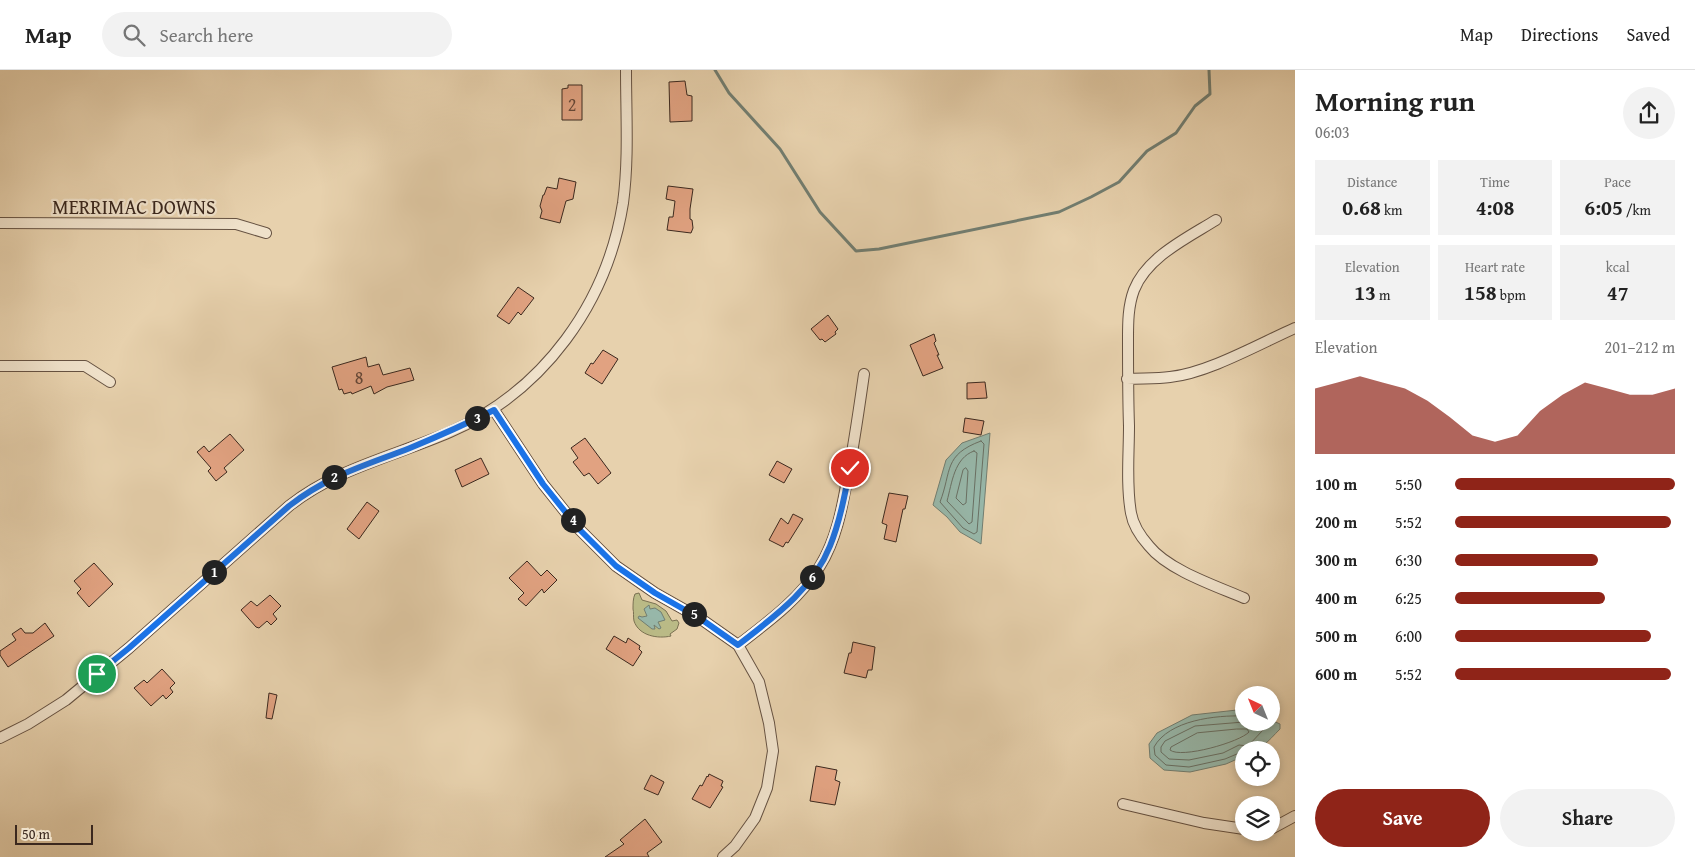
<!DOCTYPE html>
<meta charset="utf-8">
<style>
body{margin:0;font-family:"Gentium Book Plus",serif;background:#f2f2f2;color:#222;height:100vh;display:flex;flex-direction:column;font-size:19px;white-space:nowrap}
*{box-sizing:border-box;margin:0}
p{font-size:16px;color:#767676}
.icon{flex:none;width:28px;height:28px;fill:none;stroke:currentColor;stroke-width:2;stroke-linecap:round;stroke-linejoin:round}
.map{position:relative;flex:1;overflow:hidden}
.sheet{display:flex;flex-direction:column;background:#fff;width:400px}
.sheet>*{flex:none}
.needle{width:32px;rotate:317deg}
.buttons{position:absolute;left:1235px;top:616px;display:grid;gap:10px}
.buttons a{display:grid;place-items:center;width:45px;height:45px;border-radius:50%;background:#fff;box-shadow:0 2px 8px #0003;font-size:25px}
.scale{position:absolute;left:15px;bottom:12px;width:78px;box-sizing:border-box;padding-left:5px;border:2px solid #3b281e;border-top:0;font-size:14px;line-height:18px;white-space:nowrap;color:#3b281e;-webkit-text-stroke:4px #efe1ca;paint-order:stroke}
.pin{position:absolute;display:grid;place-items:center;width:42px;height:42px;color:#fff;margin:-21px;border:2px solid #fff;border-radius:50%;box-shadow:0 1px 5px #0007}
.km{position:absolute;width:25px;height:25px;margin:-12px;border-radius:50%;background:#222;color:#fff;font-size:14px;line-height:25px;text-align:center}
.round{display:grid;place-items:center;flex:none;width:52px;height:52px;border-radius:26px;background:#f2f2f2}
.overview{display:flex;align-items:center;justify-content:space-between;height:85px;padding:0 20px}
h1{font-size:28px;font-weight:700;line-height:38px}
.stats{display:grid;grid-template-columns:repeat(3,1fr);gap:8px;height:85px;padding:5px 20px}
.stats div{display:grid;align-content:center;border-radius:0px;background:#f2f2f2;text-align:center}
.stats b{font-size:21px;font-weight:700}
.stats small{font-size:14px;font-weight:400}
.stats p{font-size:14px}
.chart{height:140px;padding:10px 20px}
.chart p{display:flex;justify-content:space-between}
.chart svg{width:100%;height:90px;margin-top:5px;fill:#8f2418;opacity:.7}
.action{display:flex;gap:10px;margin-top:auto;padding:10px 20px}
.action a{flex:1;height:58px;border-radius:30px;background:#8f2418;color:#fff;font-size:20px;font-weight:700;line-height:58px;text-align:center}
.action a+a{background:#f2f2f2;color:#222}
ul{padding:0 20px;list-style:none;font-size:16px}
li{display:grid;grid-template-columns:80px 60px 1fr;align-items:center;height:38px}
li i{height:12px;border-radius:6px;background:#8f2418}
header{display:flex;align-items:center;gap:30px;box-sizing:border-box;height:70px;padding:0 25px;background:#fff;border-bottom:1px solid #e0e0e0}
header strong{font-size:24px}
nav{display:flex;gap:28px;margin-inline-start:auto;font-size:18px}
.search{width:350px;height:45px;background:#f2f2f2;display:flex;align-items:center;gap:12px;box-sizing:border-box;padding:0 18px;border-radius:28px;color:#767676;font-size:19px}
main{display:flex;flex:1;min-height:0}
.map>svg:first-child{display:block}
.green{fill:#baba86;stroke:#7a7152}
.water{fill:#97b7a9;stroke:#727e71}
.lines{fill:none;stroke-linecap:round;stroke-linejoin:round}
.shore{stroke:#697064;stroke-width:1}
.stream{stroke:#727e71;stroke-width:3}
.building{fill:#e1a281;stroke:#3b281e}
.street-casing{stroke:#665242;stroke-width:12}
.street{stroke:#efe1ca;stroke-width:10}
.route-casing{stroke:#fff;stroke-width:10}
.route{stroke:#1a73e8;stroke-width:6}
.labels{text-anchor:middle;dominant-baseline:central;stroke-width:4.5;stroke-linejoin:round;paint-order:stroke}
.number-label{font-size:18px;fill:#644637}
.street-label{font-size:20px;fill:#3b281e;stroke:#efe1ca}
</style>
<header>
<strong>Map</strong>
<div class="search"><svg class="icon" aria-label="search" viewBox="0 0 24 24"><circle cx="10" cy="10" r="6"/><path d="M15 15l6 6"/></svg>Search here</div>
<nav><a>Map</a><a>Directions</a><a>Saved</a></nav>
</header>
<main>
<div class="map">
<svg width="1295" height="787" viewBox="0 0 1295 787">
<rect width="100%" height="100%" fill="#e7d1ad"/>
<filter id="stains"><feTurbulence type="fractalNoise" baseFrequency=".004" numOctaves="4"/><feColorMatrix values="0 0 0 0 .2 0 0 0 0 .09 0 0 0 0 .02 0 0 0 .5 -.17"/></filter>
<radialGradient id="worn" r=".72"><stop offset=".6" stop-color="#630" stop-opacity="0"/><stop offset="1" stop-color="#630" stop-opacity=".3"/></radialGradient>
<path class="green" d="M639,523L642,530L656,534L666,541L672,551L677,550L679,553L677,559L670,564L671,566C658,569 639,566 634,551C633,547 634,542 633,539C633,534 633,528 635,524Z"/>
<path class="water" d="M990,363L981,474L960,462L947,447L933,435L946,390L962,373Z
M649,535L650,539L655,538L661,542L665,550L658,552L661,558L659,559L654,555L655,559H652L638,548L639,546L642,547L647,546L644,539Z
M1237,640L1244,641V652H1271V650L1280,654V659C1267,672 1263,680 1244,680V686L1226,694L1190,702L1164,700L1150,688L1149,674L1157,663L1192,645Z"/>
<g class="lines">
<path class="shore" d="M981,371L984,374L977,462L974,464L963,458L940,432C952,401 943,385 981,371Z
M974,381L977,383L972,452L969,454L947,431C952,413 954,388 974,381Z
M966,398L968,401L966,433L963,435L956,428L963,400Z
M1244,646C1216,645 1169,650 1154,677L1155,685L1166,695L1189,697L1225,689L1244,681
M1244,652L1195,656L1165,671L1161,677V682L1169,689L1189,690L1223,683L1239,675L1248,676L1263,660L1261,652
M1237,659H1247L1249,662C1240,672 1181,689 1170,680L1171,677L1197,663Z"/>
<path class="stream" d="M715,0L729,23L780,79L820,142L856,181L879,179L1059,142L1091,127L1119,112L1147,81L1176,63L1195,36L1210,24L1209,0"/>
</g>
<path class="building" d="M685,11L687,25L692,26V51L670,52L669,12Z
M568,15H582V50H562V19L568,18Z
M559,108L576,112L573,129L566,131L560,153L540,148L542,141L540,136L543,125H544L547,117L557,119Z
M668,116L693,119L690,139V149L692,150L693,158L691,163L667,160L669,147H673L675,131L666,129Z
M518,217L534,228L521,245L518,242L509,254L497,246Z
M828,245L838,259L835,262L836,264L825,272L822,269L820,270L811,259Z
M934,264L936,271L934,273L939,285H937L943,298L923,306L910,275Z
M603,280L618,289L602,314L585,303L591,293L593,294Z
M366,287L368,297L379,294L383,305L410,298L414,310L387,317L374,324L371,316L352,324L351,322L344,324L342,319L339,320L332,297Z
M985,312L987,328L967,329V313Z
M965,348L984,351L981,365L963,362Z
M230,364L244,380L224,398L227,402L216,411L208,401L211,398L197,382L204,376L209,382Z
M585,368L611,403L598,414L589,403L584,406L573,392L578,388L571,378Z
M481,388L489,404L462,417L455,400Z
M777,391L792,399L784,413L769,405Z
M889,423L908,426L905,439H903L896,472L884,469L887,455L882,453Z
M367,432L379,441L359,469L347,459Z
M793,444L803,449L788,473L786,472L783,477L769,470L781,448L788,454Z
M527,491L541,506L547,500L557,510L544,523L542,519L526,536L518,529L524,523L509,508Z
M94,493L113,514L89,537L77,523L81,519L74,511Z
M270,525L281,536L273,544L277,549L271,555L267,551L259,558L256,557L241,540L251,531L257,536Z
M45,553L54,566L8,597L0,585V581L16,570L12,564L21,558L25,563H33Z
M614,566L626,573L628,568L640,576L639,579L642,582L633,596L606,579Z
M853,572L875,577L872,600H868L866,608L844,603L849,583H851Z
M162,599L175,613L170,618L173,622L166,629L163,625L151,636L134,618L144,610L147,613Z
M269,623L277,625L272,649L266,648Z
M816,696L837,700L835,710L840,712L835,735L810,731Z
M709,704L723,711L721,716L723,717L710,738L692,729L700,715L702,716L707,706L708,707Z
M651,705L664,712L658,725L644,719Z
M645,749L662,772L647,783L649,787H605L624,774L620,770Z"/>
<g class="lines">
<g class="street-casing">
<path id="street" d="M1216,150C1187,168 1147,187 1134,220C1128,236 1128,253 1128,269C1128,298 1128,327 1129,356C1129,384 1126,415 1131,443C1133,455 1141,467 1149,476C1168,500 1216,516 1244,528
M0,153L236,154L266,163
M0,296H85L110,312
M1127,309C1141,308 1156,309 1170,307C1208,303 1259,274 1295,258
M494,340L543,414L579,459L616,496L655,523L701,549L738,575L759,612L769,653L773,681L767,718L755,748L735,776L723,787
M738,575C768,552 800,529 820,496C836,470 842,439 847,410C854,375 859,339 864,304
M0,668L28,654L66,630L129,578L289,436C337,398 395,386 450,362C544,321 607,233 623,133C629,89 626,44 626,0
M1123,734L1204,753L1244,759
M1271,759L1295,746"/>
</g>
<use href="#street" class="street"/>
</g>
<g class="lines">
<g class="route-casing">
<path id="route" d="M97,604L129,578L289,436C329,405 364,396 410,378C439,366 466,354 494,340L543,414L579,459L616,496L655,523L701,549L738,575C774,547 813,519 830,476C840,451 845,424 850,398"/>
</g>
<use href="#route" class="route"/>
</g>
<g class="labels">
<g class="number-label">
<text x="572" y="34">2</text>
<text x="359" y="307">8</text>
</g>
<g class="street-label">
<text x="134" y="136">MERRIMAC DOWNS</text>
</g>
</g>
<rect width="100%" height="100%" filter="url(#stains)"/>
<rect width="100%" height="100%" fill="url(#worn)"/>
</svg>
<div class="buttons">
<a><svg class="needle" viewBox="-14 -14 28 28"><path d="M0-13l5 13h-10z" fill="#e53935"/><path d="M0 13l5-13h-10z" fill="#767676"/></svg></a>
<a><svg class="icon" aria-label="locate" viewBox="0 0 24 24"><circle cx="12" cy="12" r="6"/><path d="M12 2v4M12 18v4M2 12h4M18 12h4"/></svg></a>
<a><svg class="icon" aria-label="layers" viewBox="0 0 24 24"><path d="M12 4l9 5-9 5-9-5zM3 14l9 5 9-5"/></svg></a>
</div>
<div class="scale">50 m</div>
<div class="pin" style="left:97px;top:604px;background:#1e9e55"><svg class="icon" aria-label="arrive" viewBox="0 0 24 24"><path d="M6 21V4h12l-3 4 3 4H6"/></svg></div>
<div class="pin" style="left:850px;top:398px;background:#d93025"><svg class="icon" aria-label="check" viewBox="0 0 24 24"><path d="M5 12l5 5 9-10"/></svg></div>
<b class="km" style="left:214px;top:502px">1</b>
<b class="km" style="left:334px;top:407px">2</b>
<b class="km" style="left:477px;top:348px">3</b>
<b class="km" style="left:573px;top:450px">4</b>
<b class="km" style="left:694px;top:544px">5</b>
<b class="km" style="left:812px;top:507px">6</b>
</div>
<section class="sheet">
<div class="overview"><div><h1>Morning run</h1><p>06:03</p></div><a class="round"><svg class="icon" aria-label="share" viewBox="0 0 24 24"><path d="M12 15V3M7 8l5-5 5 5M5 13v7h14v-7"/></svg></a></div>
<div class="stats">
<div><p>Distance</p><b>0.68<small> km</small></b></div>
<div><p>Time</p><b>4:08</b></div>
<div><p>Pace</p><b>6:05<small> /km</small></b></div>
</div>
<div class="stats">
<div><p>Elevation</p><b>13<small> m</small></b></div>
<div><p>Heart rate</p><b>158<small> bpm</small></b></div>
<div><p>kcal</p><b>47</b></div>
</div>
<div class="chart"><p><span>Elevation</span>201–212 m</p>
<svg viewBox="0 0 160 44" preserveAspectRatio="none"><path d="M0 44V12L10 9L20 6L30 9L40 12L50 18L60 26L70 35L80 38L90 35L100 23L110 15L120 9L130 12L140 15L150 15L160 12V44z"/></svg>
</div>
<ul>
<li><b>100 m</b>5:50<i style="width:100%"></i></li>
<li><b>200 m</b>5:52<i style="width:98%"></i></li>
<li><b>300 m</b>6:30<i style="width:65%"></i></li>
<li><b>400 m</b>6:25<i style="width:68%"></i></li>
<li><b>500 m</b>6:00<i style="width:89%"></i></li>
<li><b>600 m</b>5:52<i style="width:98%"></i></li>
</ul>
<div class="action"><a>Save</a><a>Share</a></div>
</section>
</main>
